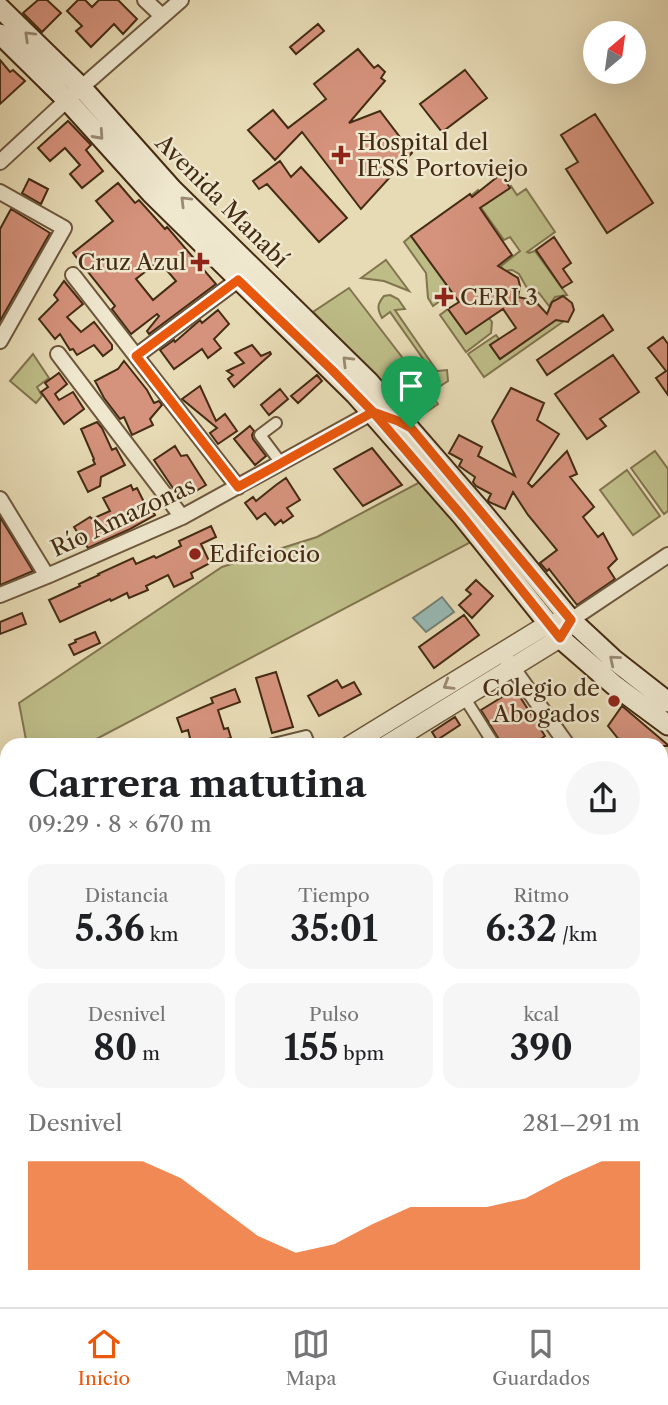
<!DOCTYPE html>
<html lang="es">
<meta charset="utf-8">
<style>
body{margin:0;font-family:"Libre Caslon Text",serif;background:#f6f6f6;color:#202124;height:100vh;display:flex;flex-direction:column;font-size:26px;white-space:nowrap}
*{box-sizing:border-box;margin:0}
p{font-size:23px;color:#757577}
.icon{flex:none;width:38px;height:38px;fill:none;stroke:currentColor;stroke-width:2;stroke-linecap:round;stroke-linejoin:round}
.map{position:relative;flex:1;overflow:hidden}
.sheet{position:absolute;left:0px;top:738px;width:668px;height:569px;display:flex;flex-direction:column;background:#fff;border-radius:21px 21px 0 0;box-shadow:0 7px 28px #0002}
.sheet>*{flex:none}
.needle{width:46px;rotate:29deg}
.tools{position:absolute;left:583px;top:21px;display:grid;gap:14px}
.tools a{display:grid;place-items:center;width:63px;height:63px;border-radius:50%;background:#fff;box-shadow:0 7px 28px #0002;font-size:35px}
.pin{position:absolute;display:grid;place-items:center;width:60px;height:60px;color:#fff;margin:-72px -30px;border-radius:50% 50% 50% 0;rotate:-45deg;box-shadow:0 0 7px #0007}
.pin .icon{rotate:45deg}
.round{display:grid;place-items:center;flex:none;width:74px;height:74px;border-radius:37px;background:#f6f6f6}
.overview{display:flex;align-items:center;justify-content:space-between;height:119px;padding:0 28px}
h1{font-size:38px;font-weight:800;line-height:52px}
.figures{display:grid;grid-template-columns:repeat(3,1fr);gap:10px;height:119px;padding:7px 28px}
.figures div{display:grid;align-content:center;border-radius:18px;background:#f6f6f6;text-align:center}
.figures b{font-size:35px;font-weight:800}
.figures small{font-size:19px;font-weight:400}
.figures p{font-size:19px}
.chart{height:196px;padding:14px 28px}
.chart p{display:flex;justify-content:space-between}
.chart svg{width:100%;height:126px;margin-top:7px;fill:#ea580c;opacity:.7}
.tab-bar{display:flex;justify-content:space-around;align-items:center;height:98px;border-top:2px solid #e0e0e0;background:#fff;font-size:19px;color:#757577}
.tab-bar a{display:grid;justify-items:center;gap:4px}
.tab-bar .on{color:#ea580c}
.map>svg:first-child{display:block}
.green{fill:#bebd88;stroke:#81744e;stroke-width:2}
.water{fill:#98b9b4;stroke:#768074;stroke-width:2}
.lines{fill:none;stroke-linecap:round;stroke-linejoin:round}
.river{stroke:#98b9b4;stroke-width:23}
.building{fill:#d5927c;stroke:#442b13;stroke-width:2;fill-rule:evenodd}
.pedestrian-casing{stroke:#6d573c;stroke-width:14}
.minor-casing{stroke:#6d573c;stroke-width:18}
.tertiary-casing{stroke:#6d573c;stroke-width:21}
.secondary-casing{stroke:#442b13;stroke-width:23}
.pedestrian{stroke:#efe8cf;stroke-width:10}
.minor{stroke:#efe8cf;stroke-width:14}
.tertiary{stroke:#efe8cf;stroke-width:18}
.secondary{stroke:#efe8cf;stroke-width:19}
.oneway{stroke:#9a8a71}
.route-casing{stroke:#fff;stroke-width:14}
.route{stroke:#ea580c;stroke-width:9}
.poi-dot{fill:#8f2418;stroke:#efe8cf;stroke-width:2.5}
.labels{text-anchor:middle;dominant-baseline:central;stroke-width:5;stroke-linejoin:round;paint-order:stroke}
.poi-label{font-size:23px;fill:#442b13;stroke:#efe8cf;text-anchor:start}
.street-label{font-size:23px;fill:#442b13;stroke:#efe8cf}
</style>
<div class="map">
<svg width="668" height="1307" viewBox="0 0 668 1307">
<rect width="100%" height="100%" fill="#e7dbb5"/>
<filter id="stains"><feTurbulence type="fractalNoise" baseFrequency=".00286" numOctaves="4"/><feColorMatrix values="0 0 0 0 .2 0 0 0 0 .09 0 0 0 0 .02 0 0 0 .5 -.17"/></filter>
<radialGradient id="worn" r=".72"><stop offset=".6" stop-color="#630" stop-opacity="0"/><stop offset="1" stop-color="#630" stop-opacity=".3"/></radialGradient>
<path class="green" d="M511,186L517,195L526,189L555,232L527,252L529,253L535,251L567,295L555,297L549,306L539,293L527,288L519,274L512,270L504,271L501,266L520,251L510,237L504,240L472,195L478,190L487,203Z
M411,236L452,292L433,306L428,298L426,273L404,242Z
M386,260L409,291L384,281L361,278Z
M349,288L438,404L415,420L397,397L313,312Z
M390,295L398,299L405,309L395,310L437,371L447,370L448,381L439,387L429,383L433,373L390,312L382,318C377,309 377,304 384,296Z
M448,309L466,334L489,318L492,322L491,333L466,352L440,315Z
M556,320L564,321L484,377L468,354L496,335L499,339L490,345L500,359Z
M33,354L49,378L37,387L42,396L36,403L10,381Z
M655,451L668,469V511L664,514L631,468Z
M627,470L660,516L633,535L600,490Z
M420,482L471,542L85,745H27L19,703L222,567L317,537Z"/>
<path class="water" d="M442,597L454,612L426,632L413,618Z"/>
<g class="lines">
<path class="river" d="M0,974L7,985
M122,1300L123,1307"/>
</g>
<path class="building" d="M38,0H47L61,13L42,32L23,13Z
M78,0H85L92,7L99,0H118L137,19L123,34L114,24L91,47L76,31L82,26L67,11Z
M318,24L324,31L296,54L290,47Z
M358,49L374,68L378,65L385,72L381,78L385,81L349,123L380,111L412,153L361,209L302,132L275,160L248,130L273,110L288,128L326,99L314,84Z
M0,60L10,72L13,70L25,81L0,104Z
M465,70L487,98L442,132L420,104Z
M595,114L653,203L607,233L566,169L578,162L561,135Z
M68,121L91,145L86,150L103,171L82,188L70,174L80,165L65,148L50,161L38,148Z
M280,161L291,177L301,167L347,218L319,242L267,184L259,189L253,181Z
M501,174L510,188L480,208L512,255L498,266L518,278L520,286L518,297L535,301L547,314L552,302L563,296L572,303L574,310L568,322L556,320L500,359L490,345L516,328L503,309L466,334L448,309L459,302L411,236L470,194L472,197Z
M29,179L48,189L41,204L22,193Z
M118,183L135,203L139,200L165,229L167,227L216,284L149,334L147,331L159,316L157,314L131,334L112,309L115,306L73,253L113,221L96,201ZM159,261L176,281L153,300L136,279Z
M11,209L50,233L0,321V229Z
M554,237L571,263L563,269L572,282L562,288L536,250Z
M64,281L83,304L67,317L81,332L94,322L112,345V349L103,356L94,345L77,355L73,349L70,350L60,334L55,339L39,319L58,300L54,295Z
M218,310L229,324L214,339L221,348L208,358L202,349L174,369L160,350L174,340L175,342L200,320L202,323Z
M603,315L613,330L547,375L537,360Z
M663,337L668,344V395L656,378L666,371L648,348Z
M252,345L261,356L270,352L271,354L234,387L228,379L233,375L227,371L244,363L235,353Z
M613,355L639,392L600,419L606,426L587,439L555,394Z
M124,361L147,390L154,403L159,401L162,405L150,419L153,425L132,435L124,417L120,419L104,398L95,381L118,369Z
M59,373L67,384L55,394L59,400L73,392L84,409L64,424L41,392L48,387L45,383Z
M317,375L322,381L298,403L291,396Z
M200,386L216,421L225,414L237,431L218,444L210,433L217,428L182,399Z
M511,388L544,403L537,420L559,434L528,483L532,487L567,451L577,474L570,477L594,507L583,517L598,537L603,533L617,559L608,568L615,579L577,605L549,569L547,571L540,563L557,550L528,515L513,492L505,509L489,502L488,500L491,494L476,486L473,482L475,477L459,466L462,460L449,453L459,435L482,447L478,456L515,476L492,421Z
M280,389L288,399L269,415L261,405Z
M97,422L102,428L112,450L116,448L125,465L101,477L100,486L88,492L78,472L95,464L93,460L94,459L81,429Z
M250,426L254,431L252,435L253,439L266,456L255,465L234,439Z
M175,446L181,456L187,455L206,485L181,500L154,460Z
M372,448L402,485L363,506L334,469Z
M286,478L300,500L287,508L293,516L283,523L281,520L275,525L265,513L257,519L245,503L253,497L256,501L276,485Z
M131,485L133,490L137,488L145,504L148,502L155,515L128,530L88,548L74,527L90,517L92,519L110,511L103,498Z
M0,517L33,571L0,585Z
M211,526L216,537L201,544L210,563L191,573L193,578L174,587L168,575L146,586L148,590L129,598L127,593L111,601L110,599L60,622L49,600L80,586L79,584L99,575L98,574L133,558L136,564L154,556L156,558L181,546L179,541Z
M476,580L493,596L472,618L459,605L471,594L466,590Z
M22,613L26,624L0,634V622Z
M464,615L479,635L434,668L419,647Z
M95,632L100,643L74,655L69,645L76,642L75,640Z
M276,672L293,727L272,733L256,678Z
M337,680L342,688L354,682L361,694L319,716L308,696Z
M235,689L240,702L218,710L224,729L228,728L231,738L223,740L224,746H192L188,730L182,732L177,718L213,703L211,698Z
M515,689L545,736L531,746H503L481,710Z
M622,706L668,745V746H624L608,726Z
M455,717L460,725L437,740L432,732Z"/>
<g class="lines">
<g class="pedestrian-casing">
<path id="pedestrian" d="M276,423L260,435L281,463
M464,697L495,746
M265,746L306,736L310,746
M662,1069L668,1064
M662,1161L668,1170
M494,1300L498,1307
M433,1307L442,1300"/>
</g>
<g class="minor-casing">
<path id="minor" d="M145,0L162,16
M0,162L67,100L181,0
M0,192L64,228L0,341
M73,275L238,487
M58,354L182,517
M136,356L238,280
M0,499L47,576
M0,595L47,576L182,517L373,412L379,414
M571,620L668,555
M502,653L568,746
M662,879L668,888
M662,926L668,922
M662,983L668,992
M662,1216L668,1211
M342,1300L347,1307
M532,1307L542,1300"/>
</g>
<g class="tertiary-casing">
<path id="tertiary" d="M349,746L548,624L561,622
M385,746L560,638L566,628
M0,786L7,800
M314,1300L319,1307"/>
</g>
<g class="secondary-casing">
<path id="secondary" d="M0,8L82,88L172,189L369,382L483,513L571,620L613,659L668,702
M0,34L67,100L151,193L355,394L463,517L560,638L614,685L668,725"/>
</g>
<use href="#pedestrian" class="pedestrian"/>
<use href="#minor" class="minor"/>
<use href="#tertiary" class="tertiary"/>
<use href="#secondary" class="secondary"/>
</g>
<defs><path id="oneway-chevron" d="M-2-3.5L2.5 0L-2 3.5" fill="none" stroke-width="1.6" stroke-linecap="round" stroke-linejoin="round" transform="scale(1.75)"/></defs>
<g class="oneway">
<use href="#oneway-chevron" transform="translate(29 36) rotate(-136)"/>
<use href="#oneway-chevron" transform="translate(99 135) rotate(48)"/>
<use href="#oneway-chevron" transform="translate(185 201) rotate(-135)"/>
<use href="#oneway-chevron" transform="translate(347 361) rotate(-135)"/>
<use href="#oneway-chevron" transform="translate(614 660) rotate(-140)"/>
<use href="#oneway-chevron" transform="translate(448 685) rotate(149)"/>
</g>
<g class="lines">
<g class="route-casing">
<path id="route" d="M411,428L398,421L373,412L238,487L136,356L238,280L332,370L373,412L463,517L560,638L571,620L411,428"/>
</g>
<use href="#route" class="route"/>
</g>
<g class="poi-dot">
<path d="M337.5 144.5h7v7h7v7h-7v7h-7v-7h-7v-7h7z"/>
<path d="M196.5 251.5h7v7h7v7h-7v7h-7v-7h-7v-7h7z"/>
<path d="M440.5 286.5h7v7h7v7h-7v7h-7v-7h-7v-7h7z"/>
<circle cx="195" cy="554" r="7"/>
<circle cx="614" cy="701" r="7"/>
</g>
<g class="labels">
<g class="poi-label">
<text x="357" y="142">Hospital del<tspan x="357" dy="26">IESS Portoviejo</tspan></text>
<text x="186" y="262" text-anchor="end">Cruz Azul</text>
<text x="460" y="297">CERI 3</text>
<text x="209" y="554">Edifciocio</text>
<text x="600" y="688" text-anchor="end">Colegio de<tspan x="600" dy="26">Abogados</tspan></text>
</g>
<g class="street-label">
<text transform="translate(222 201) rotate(45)">Avenida Manabí</text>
<text transform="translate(123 517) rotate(-25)">Río Amazonas</text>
</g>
</g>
<rect width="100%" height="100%" filter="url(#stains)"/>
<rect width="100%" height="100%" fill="url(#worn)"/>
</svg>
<div class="tools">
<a><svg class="needle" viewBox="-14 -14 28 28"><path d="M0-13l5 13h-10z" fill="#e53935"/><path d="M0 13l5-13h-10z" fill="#757577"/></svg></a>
</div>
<div class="pin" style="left:411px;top:428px;background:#1e9e55"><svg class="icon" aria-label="arrive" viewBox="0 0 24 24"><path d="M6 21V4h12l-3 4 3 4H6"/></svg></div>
<section class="sheet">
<div class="overview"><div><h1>Carrera matutina</h1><p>09:29 · 8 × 670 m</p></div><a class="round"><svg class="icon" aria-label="share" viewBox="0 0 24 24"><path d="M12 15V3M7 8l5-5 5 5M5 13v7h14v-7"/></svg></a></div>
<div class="figures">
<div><p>Distancia</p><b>5.36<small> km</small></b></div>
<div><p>Tiempo</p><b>35:01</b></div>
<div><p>Ritmo</p><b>6:32<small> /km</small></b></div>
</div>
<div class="figures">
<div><p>Desnivel</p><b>80<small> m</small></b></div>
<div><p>Pulso</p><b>155<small> bpm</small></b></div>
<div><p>kcal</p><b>390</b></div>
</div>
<div class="chart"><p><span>Desnivel</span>281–291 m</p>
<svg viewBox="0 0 160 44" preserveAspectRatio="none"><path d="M0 44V6L10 6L20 6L30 6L40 12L50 22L60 32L70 38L80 35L90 28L100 22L110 22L120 22L130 19L140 12L150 6L160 6V44z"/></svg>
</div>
</section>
</div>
<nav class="tab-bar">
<a class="on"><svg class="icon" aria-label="home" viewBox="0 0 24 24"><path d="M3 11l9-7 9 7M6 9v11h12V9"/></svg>Inicio</a>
<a><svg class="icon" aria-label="map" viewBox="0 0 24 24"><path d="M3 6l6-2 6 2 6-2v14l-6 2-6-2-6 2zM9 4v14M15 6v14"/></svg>Mapa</a>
<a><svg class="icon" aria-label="saved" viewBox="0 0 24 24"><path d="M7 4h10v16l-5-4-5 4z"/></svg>Guardados</a>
</nav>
